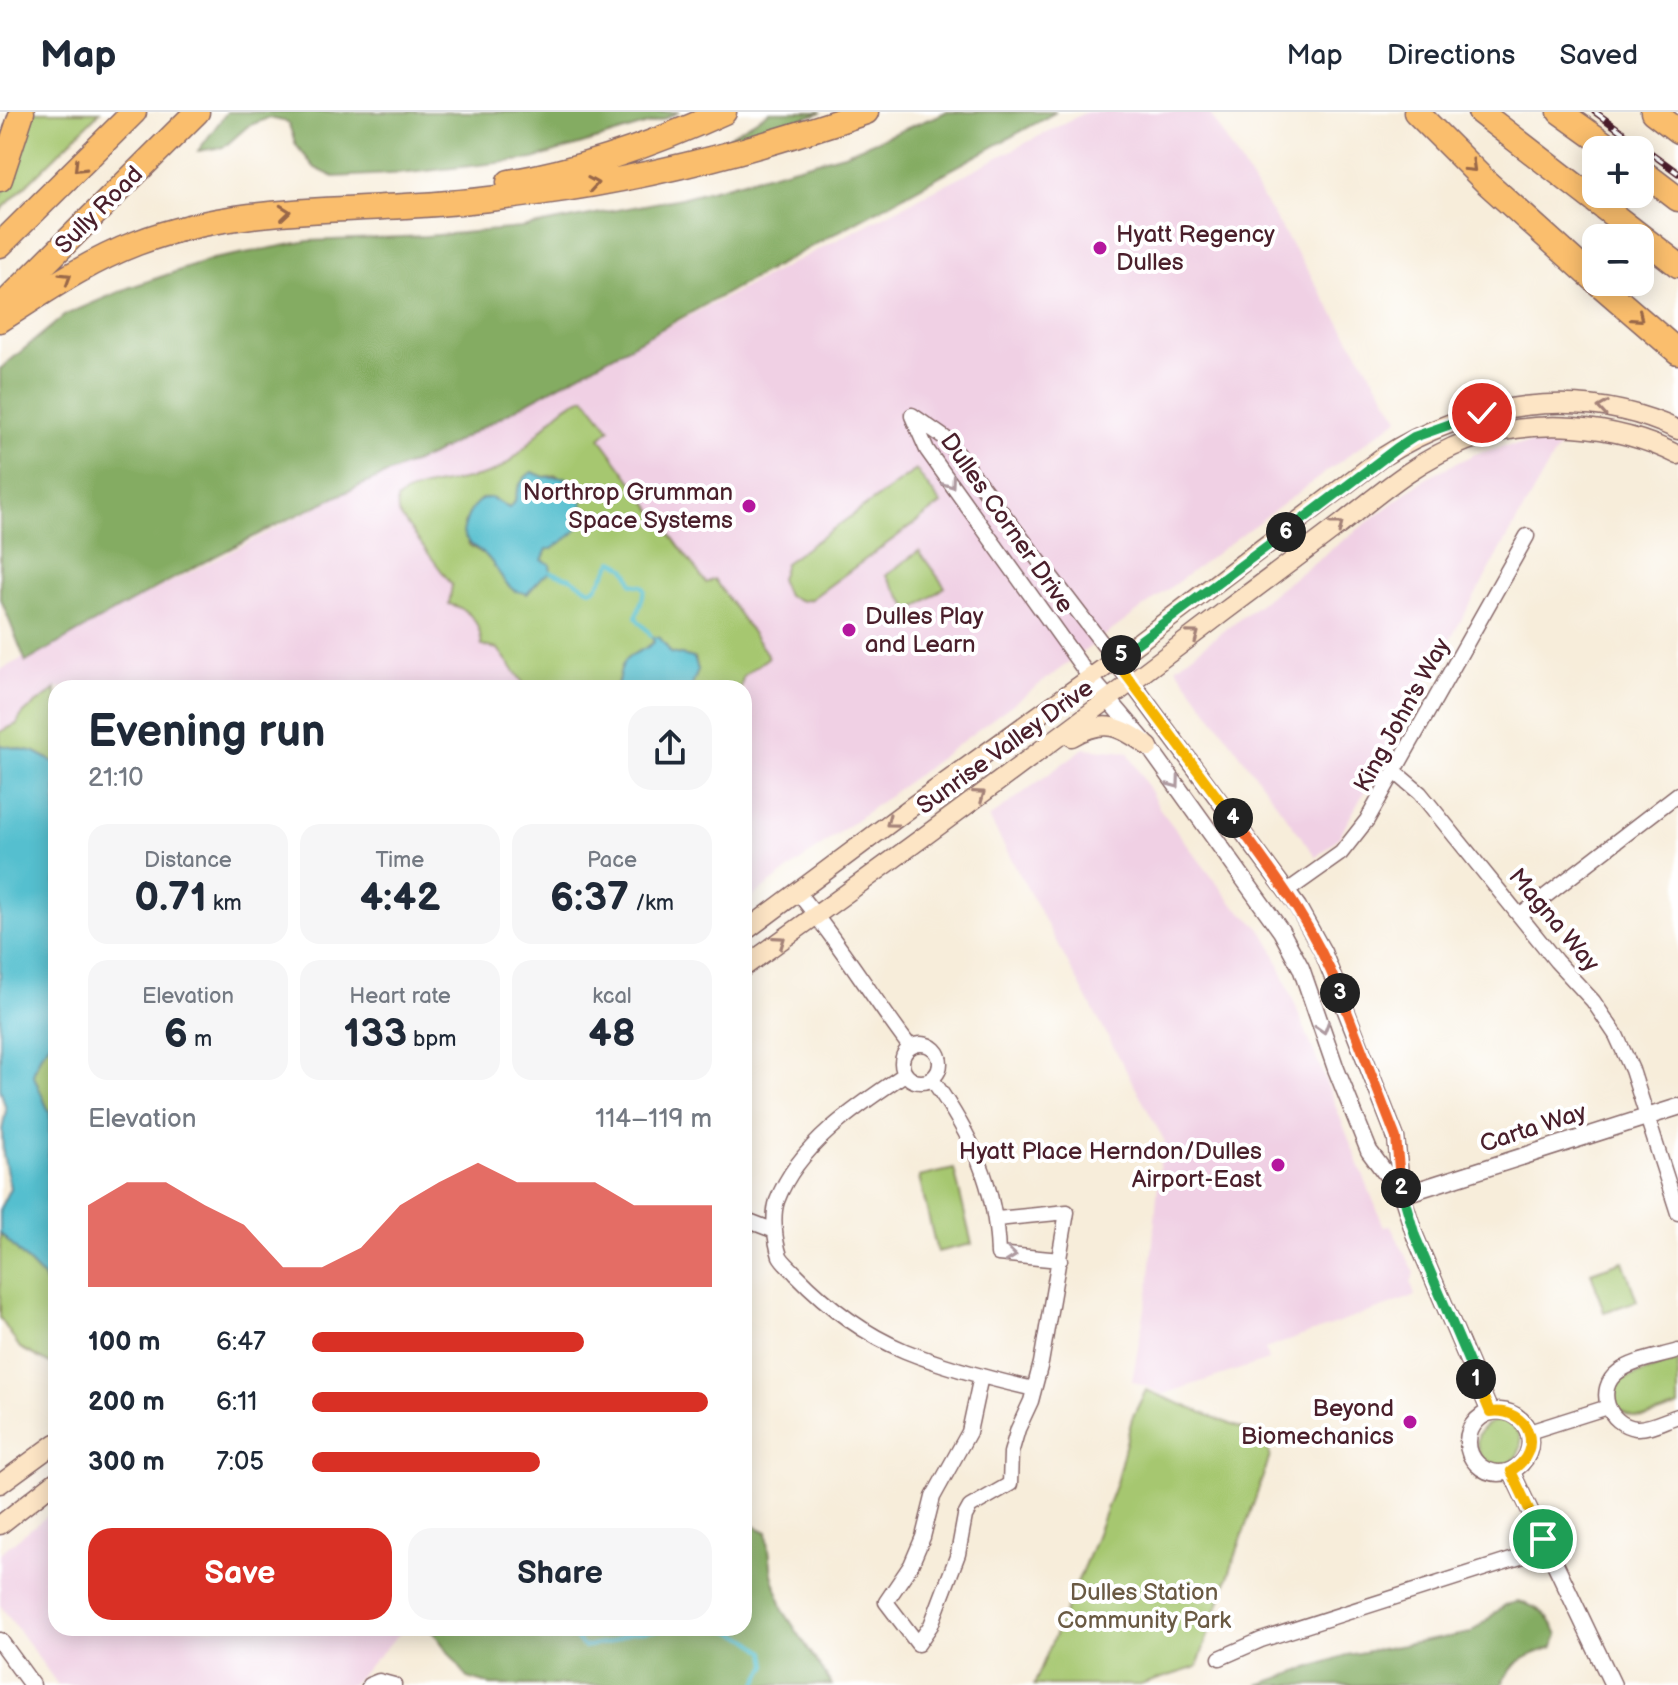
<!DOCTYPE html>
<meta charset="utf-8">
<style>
body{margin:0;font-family:"Balsamiq Sans",sans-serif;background:#f6f6f7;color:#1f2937;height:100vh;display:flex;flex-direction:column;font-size:30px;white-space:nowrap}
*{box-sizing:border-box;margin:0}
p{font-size:26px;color:#747a83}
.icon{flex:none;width:44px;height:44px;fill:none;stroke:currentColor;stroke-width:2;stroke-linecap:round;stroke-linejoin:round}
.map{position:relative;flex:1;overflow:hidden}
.details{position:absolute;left:48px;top:568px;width:704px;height:956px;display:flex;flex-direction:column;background:#fff;border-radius:24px;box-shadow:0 4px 20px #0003}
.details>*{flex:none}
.tools{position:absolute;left:1582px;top:24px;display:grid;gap:16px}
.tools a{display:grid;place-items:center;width:72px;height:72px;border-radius:16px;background:#fff;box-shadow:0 4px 20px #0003;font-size:40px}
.pin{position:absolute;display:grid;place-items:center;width:68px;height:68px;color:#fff;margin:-34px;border:4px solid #fff;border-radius:50%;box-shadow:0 2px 8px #0007}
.km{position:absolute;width:40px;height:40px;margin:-20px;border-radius:50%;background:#222;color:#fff;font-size:22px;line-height:40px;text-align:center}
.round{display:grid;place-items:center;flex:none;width:84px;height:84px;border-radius:24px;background:#f6f6f7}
.head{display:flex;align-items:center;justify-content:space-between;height:136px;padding:0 40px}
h1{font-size:44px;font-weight:800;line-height:60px}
.stats{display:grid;grid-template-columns:repeat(3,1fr);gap:12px;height:136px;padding:8px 40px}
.stats div{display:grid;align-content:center;border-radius:20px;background:#f6f6f7;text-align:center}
.stats b{font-size:40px;font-weight:800}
.stats small{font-size:22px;font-weight:400}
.stats p{font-size:22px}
.chart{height:224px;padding:16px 40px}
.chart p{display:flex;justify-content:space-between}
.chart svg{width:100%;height:144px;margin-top:8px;fill:#d93025;opacity:.7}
.action{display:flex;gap:16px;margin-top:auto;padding:16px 40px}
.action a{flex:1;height:92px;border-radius:24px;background:#d93025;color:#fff;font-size:32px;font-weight:800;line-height:92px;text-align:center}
.action a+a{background:#f6f6f7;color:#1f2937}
ul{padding:0 40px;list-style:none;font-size:26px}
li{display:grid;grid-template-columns:128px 96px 1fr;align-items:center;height:60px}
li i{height:20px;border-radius:10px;background:#d93025}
header{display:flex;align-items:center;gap:48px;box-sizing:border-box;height:112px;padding:0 40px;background:#fff;border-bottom:2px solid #e0e1e3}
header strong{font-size:38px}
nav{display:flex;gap:44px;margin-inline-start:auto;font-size:28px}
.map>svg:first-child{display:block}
.built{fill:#f0d0e4}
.green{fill:#a6c76f;stroke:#78734d;stroke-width:2;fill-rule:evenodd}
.forest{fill:#84ac62;stroke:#676646;stroke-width:2}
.water{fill:#54bfcf;stroke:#4f6f7d;stroke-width:2}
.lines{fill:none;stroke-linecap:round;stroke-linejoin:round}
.stream{stroke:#54bfcf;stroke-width:4}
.minor-casing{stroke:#876768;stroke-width:17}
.tertiary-casing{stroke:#876768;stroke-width:19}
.secondary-casing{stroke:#876768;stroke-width:21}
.motorway-casing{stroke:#876768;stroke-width:27}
.minor{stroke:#fff;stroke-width:14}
.tertiary{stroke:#fff;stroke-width:16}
.secondary{stroke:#fde5c5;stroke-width:18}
.motorway{stroke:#fabe6d;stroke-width:24}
.rail-casing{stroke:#4a1f2b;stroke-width:7}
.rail{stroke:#fff;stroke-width:4;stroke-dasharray:12;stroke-linecap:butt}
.oneway{stroke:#996749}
.oneway2{stroke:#a48278}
.oneway3{stroke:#ae9aa0}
.split-1-casing{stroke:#fff;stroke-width:16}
.split-2-casing{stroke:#fff;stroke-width:16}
.split-3-casing{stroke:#fff;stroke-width:16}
.split-4-casing{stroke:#fff;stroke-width:16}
.split-5-casing{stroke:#fff;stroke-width:16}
.split-6-casing{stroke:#fff;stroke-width:16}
.split-7-casing{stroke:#fff;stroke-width:16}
.split-1{stroke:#f5b400;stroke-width:10}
.split-2{stroke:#22a559;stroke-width:10}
.split-3{stroke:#f0652b;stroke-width:10}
.split-4{stroke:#f0652b;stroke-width:10}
.split-5{stroke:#f5b400;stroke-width:10}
.split-6{stroke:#22a559;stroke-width:10}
.split-7{stroke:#22a559;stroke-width:10}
.poi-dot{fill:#b5179e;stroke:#fff;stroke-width:3}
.labels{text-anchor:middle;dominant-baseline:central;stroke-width:8;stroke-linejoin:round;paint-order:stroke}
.street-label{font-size:24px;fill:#4a1f2b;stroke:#fff}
.poi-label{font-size:24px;fill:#4a1f2b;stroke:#fff;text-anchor:end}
.park-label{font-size:24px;fill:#6a5a43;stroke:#fff}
</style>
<header>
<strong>Map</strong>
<nav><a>Map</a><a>Directions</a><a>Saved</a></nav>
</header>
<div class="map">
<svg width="1678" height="1573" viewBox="0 0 1678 1573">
<rect width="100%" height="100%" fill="#fff"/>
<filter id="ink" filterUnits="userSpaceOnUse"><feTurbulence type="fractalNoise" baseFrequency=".0125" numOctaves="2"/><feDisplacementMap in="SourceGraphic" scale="16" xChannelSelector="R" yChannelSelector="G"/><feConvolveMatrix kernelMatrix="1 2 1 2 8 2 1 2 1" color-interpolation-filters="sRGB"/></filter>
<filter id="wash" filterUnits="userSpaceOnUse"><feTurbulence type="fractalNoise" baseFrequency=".006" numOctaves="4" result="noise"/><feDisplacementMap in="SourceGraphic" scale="32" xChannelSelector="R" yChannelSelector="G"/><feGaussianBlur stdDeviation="1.8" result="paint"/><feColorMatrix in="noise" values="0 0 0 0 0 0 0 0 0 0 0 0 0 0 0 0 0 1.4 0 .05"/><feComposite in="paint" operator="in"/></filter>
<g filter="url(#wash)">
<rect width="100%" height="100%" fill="#f7edda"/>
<path class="built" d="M1086,0H1209L1399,306L744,791V576H56V1180L0,743V558Z
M1562,329L1339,725L1316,745L1176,555L1427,365L1475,342L1504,334Z
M1084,636L1128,640L1160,697L1231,790L1261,817L1272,835L1384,1115L1390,1113L1415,1161L1411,1170L1415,1184L1265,1237L1268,1248L1164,1282L1132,1269L1149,1175L1161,1038L1165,1030L989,706Z
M56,1397V1516H405L351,1573H58L0,1493V1441Z"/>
<path class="green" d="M29,0H100L0,99V87Z
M585,285L610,317L600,326L706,471L714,467L769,545L743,564L741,576H691L698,558L695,546L671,541L660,526L652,525L654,530L622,554L616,576H527L498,537L482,534C480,512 472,498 449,492L452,473L398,401L397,388C411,371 469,371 493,360C529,344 549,295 585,285ZM532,360L544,365L556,363L579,378C590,410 574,419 552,437L547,436L542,448V465L527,482C502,471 506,467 490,448C485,441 476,438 469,433L464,412L475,393L481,387L494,388L508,396L515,390C516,378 521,367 532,360Z
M916,358L941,392L811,487L802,489L787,484L780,467L785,451Z
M919,439L945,475L911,499L886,463Z
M56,577V651L35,640L0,633V620L17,612C22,596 44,589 56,577Z
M53,924H56V1043L49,1047L50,1002L33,963L41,942Z
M954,1057L972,1132L937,1140L919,1065Z
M0,1121L43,1165L56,1196V1250L50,1252L20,1236L0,1206Z
M1623,1149L1637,1189L1604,1200L1591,1160Z
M1678,1249V1295C1654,1303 1632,1316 1615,1291L1616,1272L1623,1267Z
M1146,1278L1265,1326L1270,1344L1197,1555L1140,1573H1034L1089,1442L1116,1371L1132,1306Z
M1477 1331a22 22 0 1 1 44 0a22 22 0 1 1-44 0Z"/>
<path class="forest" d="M227,0H679L661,8L533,47L409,61L334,65L315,56L296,33L288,10L268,6L248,14L224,35L198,39Z
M770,0H822L732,30L728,25Z
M946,0H1056L430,344C289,401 156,474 26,550L0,485V257L65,203L128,176L213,147L308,129L426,124L521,116L681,86L844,42Z
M744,1409L767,1420L772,1462L783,1498L832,1573H491L468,1566L430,1516H744Z
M1518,1490C1539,1494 1550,1504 1558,1523L1553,1535C1526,1545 1515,1546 1502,1573H1258L1347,1543L1471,1521L1505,1493Z"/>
<path class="water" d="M532,360L544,365H564L574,370C583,384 588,408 574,421C568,427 559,431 552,437H547L542,448L550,452L551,460L542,465L527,482C526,481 516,479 515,479C504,473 497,456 490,448C481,436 469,436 463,421C465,408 474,384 490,386C496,387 503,393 509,396L515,390C516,378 521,367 532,360Z
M651,524L660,526L671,541L694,546L698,558L691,576H616C620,568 619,556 625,549C632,539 646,539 654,530Z
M0,633L35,640L56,651V924L41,942L33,962L50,1002L47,1096L56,1103V1196L43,1165L0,1121V1096L10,1076L3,1042L2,1018L6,998L0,976Z"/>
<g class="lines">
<path class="stream" d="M551,460L570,466L590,478L596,476L613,449C624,453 630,460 632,472L642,474L645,478L636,505C640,513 647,516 651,524
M565,1516L584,1535L608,1531L631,1521L679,1516
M722,1516L748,1527L765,1540L767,1553L756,1573"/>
</g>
</g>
<g filter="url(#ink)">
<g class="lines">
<g class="minor-casing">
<path id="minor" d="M912,303L945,326L1115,548
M912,304L927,338L1090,566
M1395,660L1420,681L1556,849L1593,889L1616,923L1632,958L1678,1101
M797,780C837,827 872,885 910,935
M1286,780L1341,741L1367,708L1527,424
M1521,803L1678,682
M902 951a19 19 0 1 1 38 0a19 19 0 1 1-38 0Z
M905,962C857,994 798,1033 777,1089C772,1104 775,1129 780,1144C783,1150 791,1156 796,1162C827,1194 864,1222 905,1239C947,1256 990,1267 1034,1277
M932,967C971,1023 996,1072 998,1142L1060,1148
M744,1107L775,1119
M1678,1239C1660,1245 1634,1248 1618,1260C1595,1277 1608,1313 1636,1316C1649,1317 1665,1308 1678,1304
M981,1264L969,1320L933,1385L923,1425L911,1453L886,1490L918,1532L931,1513L958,1442L965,1404L970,1395L1010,1372L1011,1341L1018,1317L1031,1289L1041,1251L1067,1100L997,1107
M1529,1320L1608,1295
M1220,1546L1261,1528L1533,1441L1546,1435
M369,1573L379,1569L394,1573"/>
</g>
<g class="tertiary-casing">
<path id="tertiary" d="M1115,548L1298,795L1323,840L1396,1026L1402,1083L1415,1124L1490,1300
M1090,566L1149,635L1281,819L1301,856L1336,957L1369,1039L1401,1082
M1402,1083L1678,995
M1468 1330a31 31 0 1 1 62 0a31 31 0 1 1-62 0Z
M1511,1359L1613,1573
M0,1529L32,1573"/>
</g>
<g class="secondary-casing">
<path id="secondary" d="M1072,625C1105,606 1120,614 1149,635
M744,820L914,693L1115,548L1381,346C1468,290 1582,272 1678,318
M744,855C907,739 1066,620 1225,499C1264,470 1303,441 1341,412C1380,381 1419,347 1467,329C1533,305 1615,311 1678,343
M0,1372L56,1331
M0,1413L56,1369"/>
</g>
<g class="motorway-casing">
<path id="motorway" d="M1416,0L1485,69L1596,169
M1480,0L1678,153
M1560,0L1613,38
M1653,0L1678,19
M1640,58L1678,87
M0,67L22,0
M509,70C583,58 656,31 724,0
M0,133L134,0
M1597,170L1678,240
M0,196L197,0
M0,208C44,180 87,150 137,131C223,98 314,99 405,94C449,92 494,87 537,81C649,66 759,37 866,0"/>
</g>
<use href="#minor" class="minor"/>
<use href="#tertiary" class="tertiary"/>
<use href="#secondary" class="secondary"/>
<use href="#motorway" class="motorway"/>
<g class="rail-casing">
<path id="rail" d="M1595,0L1678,61"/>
</g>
<use href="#rail" class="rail"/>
</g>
<defs><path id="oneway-chevron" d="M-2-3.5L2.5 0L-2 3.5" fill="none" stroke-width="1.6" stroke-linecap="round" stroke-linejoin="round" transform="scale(2)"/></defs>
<g class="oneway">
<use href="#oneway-chevron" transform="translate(79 55) rotate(135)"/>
<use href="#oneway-chevron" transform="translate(1471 55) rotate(44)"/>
<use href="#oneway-chevron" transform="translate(593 72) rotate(-9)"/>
<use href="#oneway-chevron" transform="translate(285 100) rotate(-6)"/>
<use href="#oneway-chevron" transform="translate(66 166) rotate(-32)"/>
<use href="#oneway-chevron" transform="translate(1638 205) rotate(41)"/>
</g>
<g class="oneway2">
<use href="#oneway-chevron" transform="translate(1603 296) rotate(-171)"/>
<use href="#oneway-chevron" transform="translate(1338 414) rotate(-38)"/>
<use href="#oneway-chevron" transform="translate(1194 523) rotate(-37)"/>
<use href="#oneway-chevron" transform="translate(980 683) rotate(-36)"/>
<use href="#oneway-chevron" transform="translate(891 710) rotate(143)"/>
<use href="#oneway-chevron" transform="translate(780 829) rotate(-35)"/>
</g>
<g class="oneway3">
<use href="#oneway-chevron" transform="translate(950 371) rotate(55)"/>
<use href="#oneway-chevron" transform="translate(1175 671) rotate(54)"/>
<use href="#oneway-chevron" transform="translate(1323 916) rotate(72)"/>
<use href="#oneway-chevron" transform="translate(1011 1143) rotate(6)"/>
</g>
</g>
<g class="lines" filter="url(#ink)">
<g class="split-1-casing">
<path id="split-1" d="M1476,1267L1490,1300C1529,1295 1546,1338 1511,1359L1543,1427"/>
</g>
<g class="split-2-casing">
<path id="split-2" d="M1401,1076L1415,1124L1476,1267"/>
</g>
<g class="split-3-casing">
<path id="split-3" d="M1340,881L1396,1026L1401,1076"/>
</g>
<g class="split-4-casing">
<path id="split-4" d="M1233,706C1277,766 1312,811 1340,881"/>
</g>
<g class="split-5-casing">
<path id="split-5" d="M1121,543L1115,548L1233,706"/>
</g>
<g class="split-6-casing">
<path id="split-6" d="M1121,543L1286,420"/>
</g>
<g class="split-7-casing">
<path id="split-7" d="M1286,420L1397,336L1414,325L1482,301"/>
</g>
<use href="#split-1" class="split-1"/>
<use href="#split-2" class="split-2"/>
<use href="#split-3" class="split-3"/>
<use href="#split-4" class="split-4"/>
<use href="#split-5" class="split-5"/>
<use href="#split-6" class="split-6"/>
<use href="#split-7" class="split-7"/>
</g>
<g class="poi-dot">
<circle cx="1100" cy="136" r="8"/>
<circle cx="749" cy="394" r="8"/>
<circle cx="849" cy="518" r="8"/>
<circle cx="1278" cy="1053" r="8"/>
<circle cx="1410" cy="1310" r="8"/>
</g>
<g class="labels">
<g class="street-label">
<text transform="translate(99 98) rotate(-45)">Sully Road</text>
<text transform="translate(1007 411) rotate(55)">Dulles Corner Drive</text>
<text transform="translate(1402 603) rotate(-61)">King John's Way</text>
<text transform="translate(1005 635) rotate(-36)">Sunrise Valley Drive</text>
<text transform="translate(1554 808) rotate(50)">Magna Way</text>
<text transform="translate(1533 1016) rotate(-18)">Carta Way</text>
</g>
<g class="poi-label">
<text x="1116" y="122" text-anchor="start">Hyatt Regency<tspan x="1116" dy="28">Dulles</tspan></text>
<text x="733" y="380">Northrop Grumman<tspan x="733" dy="28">Space Systems</tspan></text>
<text x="865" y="504" text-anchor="start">Dulles Play<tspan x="865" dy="28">and Learn</tspan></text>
<text x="1262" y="1039">Hyatt Place Herndon/Dulles<tspan x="1262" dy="28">Airport-East</tspan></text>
<text x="1394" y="1296">Beyond<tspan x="1394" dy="28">Biomechanics</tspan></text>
</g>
<g class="park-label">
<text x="1144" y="1480">Dulles Station<tspan x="1144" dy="28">Community Park</tspan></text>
</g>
</g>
</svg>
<div class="tools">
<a>+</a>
<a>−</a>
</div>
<div class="pin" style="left:1543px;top:1427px;background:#1e9e55"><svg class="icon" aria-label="arrive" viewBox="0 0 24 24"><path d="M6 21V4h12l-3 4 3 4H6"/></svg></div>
<div class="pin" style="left:1482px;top:301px;background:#d93025"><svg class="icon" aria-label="check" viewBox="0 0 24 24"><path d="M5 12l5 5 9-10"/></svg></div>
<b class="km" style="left:1476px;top:1267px">1</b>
<b class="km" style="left:1401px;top:1076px">2</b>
<b class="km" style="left:1340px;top:881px">3</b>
<b class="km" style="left:1233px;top:706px">4</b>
<b class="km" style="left:1121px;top:543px">5</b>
<b class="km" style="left:1286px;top:420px">6</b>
<section class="details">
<div class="head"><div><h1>Evening run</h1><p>21:10</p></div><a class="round"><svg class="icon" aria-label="share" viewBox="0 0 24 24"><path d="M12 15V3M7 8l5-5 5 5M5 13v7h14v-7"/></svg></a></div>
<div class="stats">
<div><p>Distance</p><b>0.71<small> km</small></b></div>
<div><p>Time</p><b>4:42</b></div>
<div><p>Pace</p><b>6:37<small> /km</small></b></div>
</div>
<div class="stats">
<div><p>Elevation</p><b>6<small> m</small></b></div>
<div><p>Heart rate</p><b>133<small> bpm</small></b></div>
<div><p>kcal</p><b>48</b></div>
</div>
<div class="chart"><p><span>Elevation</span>114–119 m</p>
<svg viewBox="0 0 160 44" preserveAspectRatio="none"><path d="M0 44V19L10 12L20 12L30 19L40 25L50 38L60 38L70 32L80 19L90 12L100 6L110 12L120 12L130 12L140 19L150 19L160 19V44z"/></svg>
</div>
<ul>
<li><b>100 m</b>6:47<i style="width:68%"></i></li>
<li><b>200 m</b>6:11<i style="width:99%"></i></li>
<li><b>300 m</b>7:05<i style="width:57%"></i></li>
</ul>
<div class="action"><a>Save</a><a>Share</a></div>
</section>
</div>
